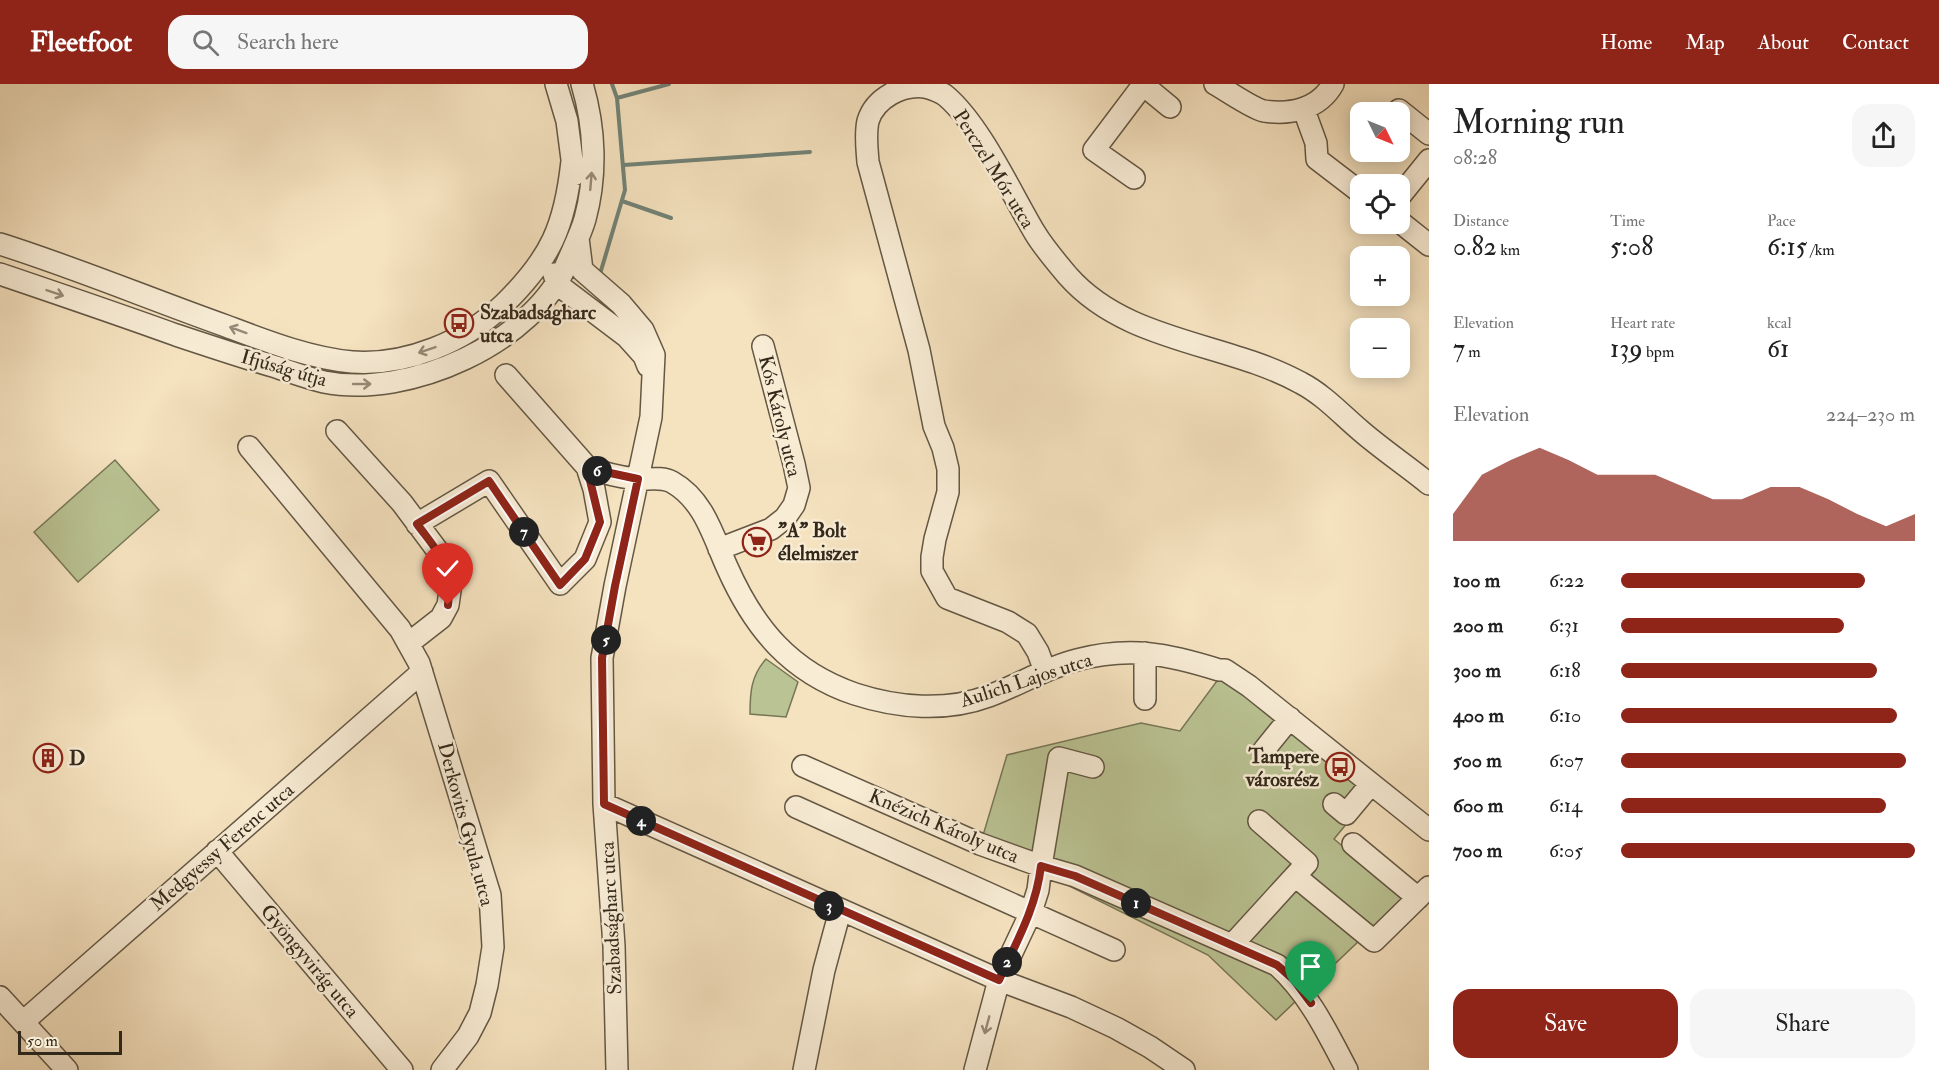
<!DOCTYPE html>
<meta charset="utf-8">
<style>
body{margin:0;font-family:"IM FELL Double Pica",serif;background:#f6f6f6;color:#222;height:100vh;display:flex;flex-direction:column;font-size:22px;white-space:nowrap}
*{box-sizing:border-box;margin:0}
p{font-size:20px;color:#767676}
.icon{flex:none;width:33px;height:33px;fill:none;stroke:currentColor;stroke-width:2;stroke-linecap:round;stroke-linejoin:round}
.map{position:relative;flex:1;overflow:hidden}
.side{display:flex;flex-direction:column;background:#fff;width:510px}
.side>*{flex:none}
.needle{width:39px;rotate:133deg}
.buttons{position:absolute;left:1350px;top:18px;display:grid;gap:12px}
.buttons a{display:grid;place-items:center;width:60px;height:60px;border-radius:12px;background:#fff;box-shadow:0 3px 15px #0003;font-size:30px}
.scale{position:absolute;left:18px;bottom:15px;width:104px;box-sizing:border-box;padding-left:6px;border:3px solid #33291b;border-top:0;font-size:16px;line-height:21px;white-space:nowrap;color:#33291b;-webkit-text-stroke:4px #f8ecd5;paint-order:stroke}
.pin{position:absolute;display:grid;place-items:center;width:51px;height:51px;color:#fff;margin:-62px -26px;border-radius:50% 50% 50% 0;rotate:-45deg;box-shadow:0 0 6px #0007}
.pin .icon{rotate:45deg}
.km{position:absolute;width:30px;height:30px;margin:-15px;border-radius:50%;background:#222;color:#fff;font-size:16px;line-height:30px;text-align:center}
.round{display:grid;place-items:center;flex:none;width:63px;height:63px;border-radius:18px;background:#f6f6f6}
.head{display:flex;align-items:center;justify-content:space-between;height:102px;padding:0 24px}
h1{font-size:33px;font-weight:600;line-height:45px}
.stats{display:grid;grid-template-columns:repeat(3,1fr);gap:9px;height:102px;padding:6px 24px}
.stats div{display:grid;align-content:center}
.stats b{font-size:26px;font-weight:600}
.stats small{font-size:16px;font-weight:400}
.stats p{font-size:16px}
.chart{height:168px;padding:12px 24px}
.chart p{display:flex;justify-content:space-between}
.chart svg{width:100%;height:108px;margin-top:6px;fill:#8f2418;opacity:.7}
.cta{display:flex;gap:12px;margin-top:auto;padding:12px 24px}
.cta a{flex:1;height:69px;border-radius:18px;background:#8f2418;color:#fff;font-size:24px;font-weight:600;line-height:69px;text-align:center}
.cta a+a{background:#f6f6f6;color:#222}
ul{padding:0 24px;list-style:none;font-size:20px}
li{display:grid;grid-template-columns:96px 72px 1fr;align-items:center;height:45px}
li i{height:15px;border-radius:8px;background:#8f2418}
header{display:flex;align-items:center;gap:36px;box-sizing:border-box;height:84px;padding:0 30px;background:#8f2418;color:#fff}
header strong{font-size:28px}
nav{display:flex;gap:33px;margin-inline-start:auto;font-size:21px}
.search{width:420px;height:54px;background:#f6f6f6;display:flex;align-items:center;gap:15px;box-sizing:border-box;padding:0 21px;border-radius:18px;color:#767676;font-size:22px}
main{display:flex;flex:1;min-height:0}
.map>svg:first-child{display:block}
.green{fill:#bac393;stroke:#767657;stroke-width:1.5}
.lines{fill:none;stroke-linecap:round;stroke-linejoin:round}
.stream{stroke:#728276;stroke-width:4}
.minor-casing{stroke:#645744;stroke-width:24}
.minor{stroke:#f8ecd5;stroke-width:21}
.oneway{stroke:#968a78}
.route-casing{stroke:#fff;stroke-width:12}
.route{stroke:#8f2418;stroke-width:8}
.labels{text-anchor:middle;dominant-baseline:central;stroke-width:5;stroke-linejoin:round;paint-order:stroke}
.street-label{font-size:20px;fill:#33291b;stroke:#f8ecd5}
.poi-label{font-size:20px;font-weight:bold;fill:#33291b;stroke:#f8ecd5;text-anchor:start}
</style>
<header>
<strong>Fleetfoot</strong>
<div class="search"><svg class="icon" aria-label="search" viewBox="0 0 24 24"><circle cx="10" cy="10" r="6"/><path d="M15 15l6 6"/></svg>Search here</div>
<nav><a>Home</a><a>Map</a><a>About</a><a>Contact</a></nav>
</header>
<main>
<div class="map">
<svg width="1429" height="986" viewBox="0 0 1429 986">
<rect width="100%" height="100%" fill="#f5e2bf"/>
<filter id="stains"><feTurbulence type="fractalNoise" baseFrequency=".00333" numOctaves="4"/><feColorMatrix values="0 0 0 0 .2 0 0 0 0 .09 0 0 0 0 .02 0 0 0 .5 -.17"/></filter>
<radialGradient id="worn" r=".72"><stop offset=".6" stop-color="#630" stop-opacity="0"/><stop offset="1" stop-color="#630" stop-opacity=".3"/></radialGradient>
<path class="green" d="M115,376L159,426L78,498L34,448Z
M766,575L798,598L786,633L750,630C750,608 751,592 766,575Z
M1225,586L1376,704L1334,755L1404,814L1276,936L1208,871L981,758L1007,671L1141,639L1180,647Z"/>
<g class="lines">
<path class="stream" d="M617,14L669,0
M624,81L810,68
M622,117L671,134
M600,190L625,106L617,14L612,0"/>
<g class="minor-casing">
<path id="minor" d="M556,0L567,37L574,91
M1142,0L1170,23
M1215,0C1226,6 1253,25 1264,27C1291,31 1319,25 1333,0
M1304,26L1316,59L1317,75L1360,108
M1399,26L1429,50
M1134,94L1094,66L1143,1
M1400,112L1429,76
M1400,138L1429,161
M578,154L582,186L621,220L643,246L654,271L651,333L615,502L602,574L604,720L614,862L617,986
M0,160C76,184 150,215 226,242C266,257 309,274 352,278C406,282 465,258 504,220C551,174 565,142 572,77
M0,190C59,210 118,230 176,251C209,262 242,273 276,283C291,288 307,294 324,298C408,315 535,259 568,177C574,163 581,149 585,135C597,91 595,43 582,0
M554,190L557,200L627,253L644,272L648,282
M337,347L402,419L443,474L451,499L448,521L441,534L409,559
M249,363L400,545L419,579L490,811L493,863L487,901L480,929L468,952L442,986
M587,383C603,389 619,393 636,395C647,396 661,392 672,398C704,416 713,452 727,483C754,544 790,588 855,610C898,624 946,628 989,612C1019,601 1045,584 1077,576C1130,562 1168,570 1219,586H1225L1249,602L1429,746
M417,440L489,397L560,500L585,475L600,438L594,405L587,383L506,291
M719,465L771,445L785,434L794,421L799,404L794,380L763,262
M1045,587L1038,568L1027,550L1008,538L947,514L932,487V473L935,455L948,408V385L943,364L934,342L919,266L868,78C867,64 865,51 868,37C875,14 902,0 925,3C932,5 941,8 946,12C981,42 1011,109 1035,149C1044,164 1057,179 1068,192C1127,259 1227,258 1301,299C1324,311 1342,331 1361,347C1383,366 1407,382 1429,400
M1145,615V569
M1264,666L1290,634
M803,682L980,760L1041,782L1038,806L1031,828L999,896L975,986
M1093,683L1059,674L1041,782L1075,792L1277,881C1309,910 1327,948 1347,986
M604,720L999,896L1071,923L1116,944L1150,963L1184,986
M1334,720L1346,730L1371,700
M796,723L1114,866
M1259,737L1307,779L1295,792
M1353,760L1418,814
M217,767L402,986
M1232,861L1295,792L1374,857L1429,803
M0,913L67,986
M23,938L422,588
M804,986L824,886L840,827"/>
</g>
<use href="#minor" class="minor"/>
</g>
<defs><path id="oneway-shaft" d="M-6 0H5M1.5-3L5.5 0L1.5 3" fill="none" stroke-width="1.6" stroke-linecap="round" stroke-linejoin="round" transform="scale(1.5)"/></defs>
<g class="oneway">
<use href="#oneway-shaft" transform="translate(591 97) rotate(-85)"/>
<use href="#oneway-shaft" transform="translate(55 209) rotate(19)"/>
<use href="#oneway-shaft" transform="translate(238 246) rotate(-160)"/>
<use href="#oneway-shaft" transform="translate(427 266) rotate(161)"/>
<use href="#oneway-shaft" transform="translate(362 300)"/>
<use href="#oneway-shaft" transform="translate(987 941) rotate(105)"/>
</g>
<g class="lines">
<g class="route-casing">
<path id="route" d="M448,521C453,481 440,471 417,440L489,397L560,501L585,475L600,438L587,384L638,395L615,502L602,574L604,720L999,896C1017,857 1036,824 1041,782L1075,792L1277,881L1294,896L1311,919"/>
</g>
<use href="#route" class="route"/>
</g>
<defs>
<g id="bus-ring" transform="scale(1.5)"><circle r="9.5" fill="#f8ecd5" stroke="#8f2418" stroke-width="1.5"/><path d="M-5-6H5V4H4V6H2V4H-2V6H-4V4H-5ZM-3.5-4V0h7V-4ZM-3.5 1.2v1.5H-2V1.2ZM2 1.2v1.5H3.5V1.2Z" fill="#8f2418"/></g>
<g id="supermarket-ring" transform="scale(1.5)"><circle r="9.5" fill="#f8ecd5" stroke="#8f2418" stroke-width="1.5"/><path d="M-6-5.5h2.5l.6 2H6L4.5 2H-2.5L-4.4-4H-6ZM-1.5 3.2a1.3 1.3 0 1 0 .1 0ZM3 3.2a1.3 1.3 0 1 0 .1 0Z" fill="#8f2418"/></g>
<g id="building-ring" transform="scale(1.5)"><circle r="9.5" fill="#f8ecd5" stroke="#8f2418" stroke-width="1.5"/><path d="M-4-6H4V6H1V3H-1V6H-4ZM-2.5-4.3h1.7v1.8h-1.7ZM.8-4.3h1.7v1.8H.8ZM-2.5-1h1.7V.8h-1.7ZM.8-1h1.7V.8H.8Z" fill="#8f2418"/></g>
</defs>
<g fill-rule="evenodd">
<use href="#bus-ring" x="459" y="239"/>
<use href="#supermarket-ring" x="757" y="458"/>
<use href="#building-ring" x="48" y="674"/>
<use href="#bus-ring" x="1340" y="683"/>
</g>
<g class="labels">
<g class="street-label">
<text transform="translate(994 85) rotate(58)">Perczel Mór utca</text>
<text transform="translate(284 284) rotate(16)">Ifjúság útja</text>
<text transform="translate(780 332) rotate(76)">Kós Károly utca</text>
<text transform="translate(1026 596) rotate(-18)">Aulich Lajos utca</text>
<text transform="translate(466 740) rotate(75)">Derkovits Gyula utca</text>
<text transform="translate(944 742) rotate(23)">Knézich Károly utca</text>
<text transform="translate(222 763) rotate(-41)">Medgyessy Ferenc utca</text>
<text transform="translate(611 834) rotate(-93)">Szabadságharc utca</text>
<text transform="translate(310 877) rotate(50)">Gyöngyvirág utca</text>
</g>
<g class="poi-label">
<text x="480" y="228">Szabadságharc<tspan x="480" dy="23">utca</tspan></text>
<text x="778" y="446">"A" Bolt<tspan x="778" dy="23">élelmiszer</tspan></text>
<text x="1319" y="672" text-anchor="end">Tampere<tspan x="1319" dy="23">városrész</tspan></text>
<text x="69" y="674">D</text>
</g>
</g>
<rect width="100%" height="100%" filter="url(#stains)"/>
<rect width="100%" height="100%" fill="url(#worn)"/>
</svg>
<div class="buttons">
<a><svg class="needle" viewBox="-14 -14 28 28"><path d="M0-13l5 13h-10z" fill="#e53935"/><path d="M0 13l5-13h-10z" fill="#767676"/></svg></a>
<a><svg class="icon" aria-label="locate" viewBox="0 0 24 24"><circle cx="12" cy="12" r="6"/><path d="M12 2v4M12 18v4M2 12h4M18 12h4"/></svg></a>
<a>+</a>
<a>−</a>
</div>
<div class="scale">50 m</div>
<div class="pin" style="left:1311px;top:919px;background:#1e9e55"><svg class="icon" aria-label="arrive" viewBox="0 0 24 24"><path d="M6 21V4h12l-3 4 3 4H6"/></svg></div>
<div class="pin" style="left:448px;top:521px;background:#d93025"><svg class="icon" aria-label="check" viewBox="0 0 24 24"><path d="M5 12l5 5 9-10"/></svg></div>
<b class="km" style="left:1136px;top:819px">1</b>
<b class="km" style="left:1007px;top:878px">2</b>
<b class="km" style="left:829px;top:822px">3</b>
<b class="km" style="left:641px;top:737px">4</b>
<b class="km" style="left:606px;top:556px">5</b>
<b class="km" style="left:597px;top:387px">6</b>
<b class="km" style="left:524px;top:448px">7</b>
</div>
<section class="side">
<div class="head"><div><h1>Morning run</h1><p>08:28</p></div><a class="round"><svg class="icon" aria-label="share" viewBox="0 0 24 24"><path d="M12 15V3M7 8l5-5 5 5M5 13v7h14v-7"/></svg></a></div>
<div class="stats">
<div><p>Distance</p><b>0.82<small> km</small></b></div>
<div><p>Time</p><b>5:08</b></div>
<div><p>Pace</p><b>6:15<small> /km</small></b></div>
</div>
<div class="stats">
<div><p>Elevation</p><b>7<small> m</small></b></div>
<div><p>Heart rate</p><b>139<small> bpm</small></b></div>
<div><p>kcal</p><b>61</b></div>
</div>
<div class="chart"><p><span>Elevation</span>224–230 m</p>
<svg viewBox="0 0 160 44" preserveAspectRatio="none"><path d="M0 44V33L10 17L20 11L30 6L40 11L50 17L60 17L70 17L80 22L90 27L100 27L110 22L120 22L130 27L140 33L150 38L160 33V44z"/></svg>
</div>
<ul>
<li><b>100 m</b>6:22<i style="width:83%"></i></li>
<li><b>200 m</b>6:31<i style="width:76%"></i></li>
<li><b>300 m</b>6:18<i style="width:87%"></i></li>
<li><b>400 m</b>6:10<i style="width:94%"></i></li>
<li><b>500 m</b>6:07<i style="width:97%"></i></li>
<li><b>600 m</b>6:14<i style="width:90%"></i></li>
<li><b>700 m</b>6:05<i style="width:100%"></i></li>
</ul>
<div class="cta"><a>Save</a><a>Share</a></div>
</section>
</main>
